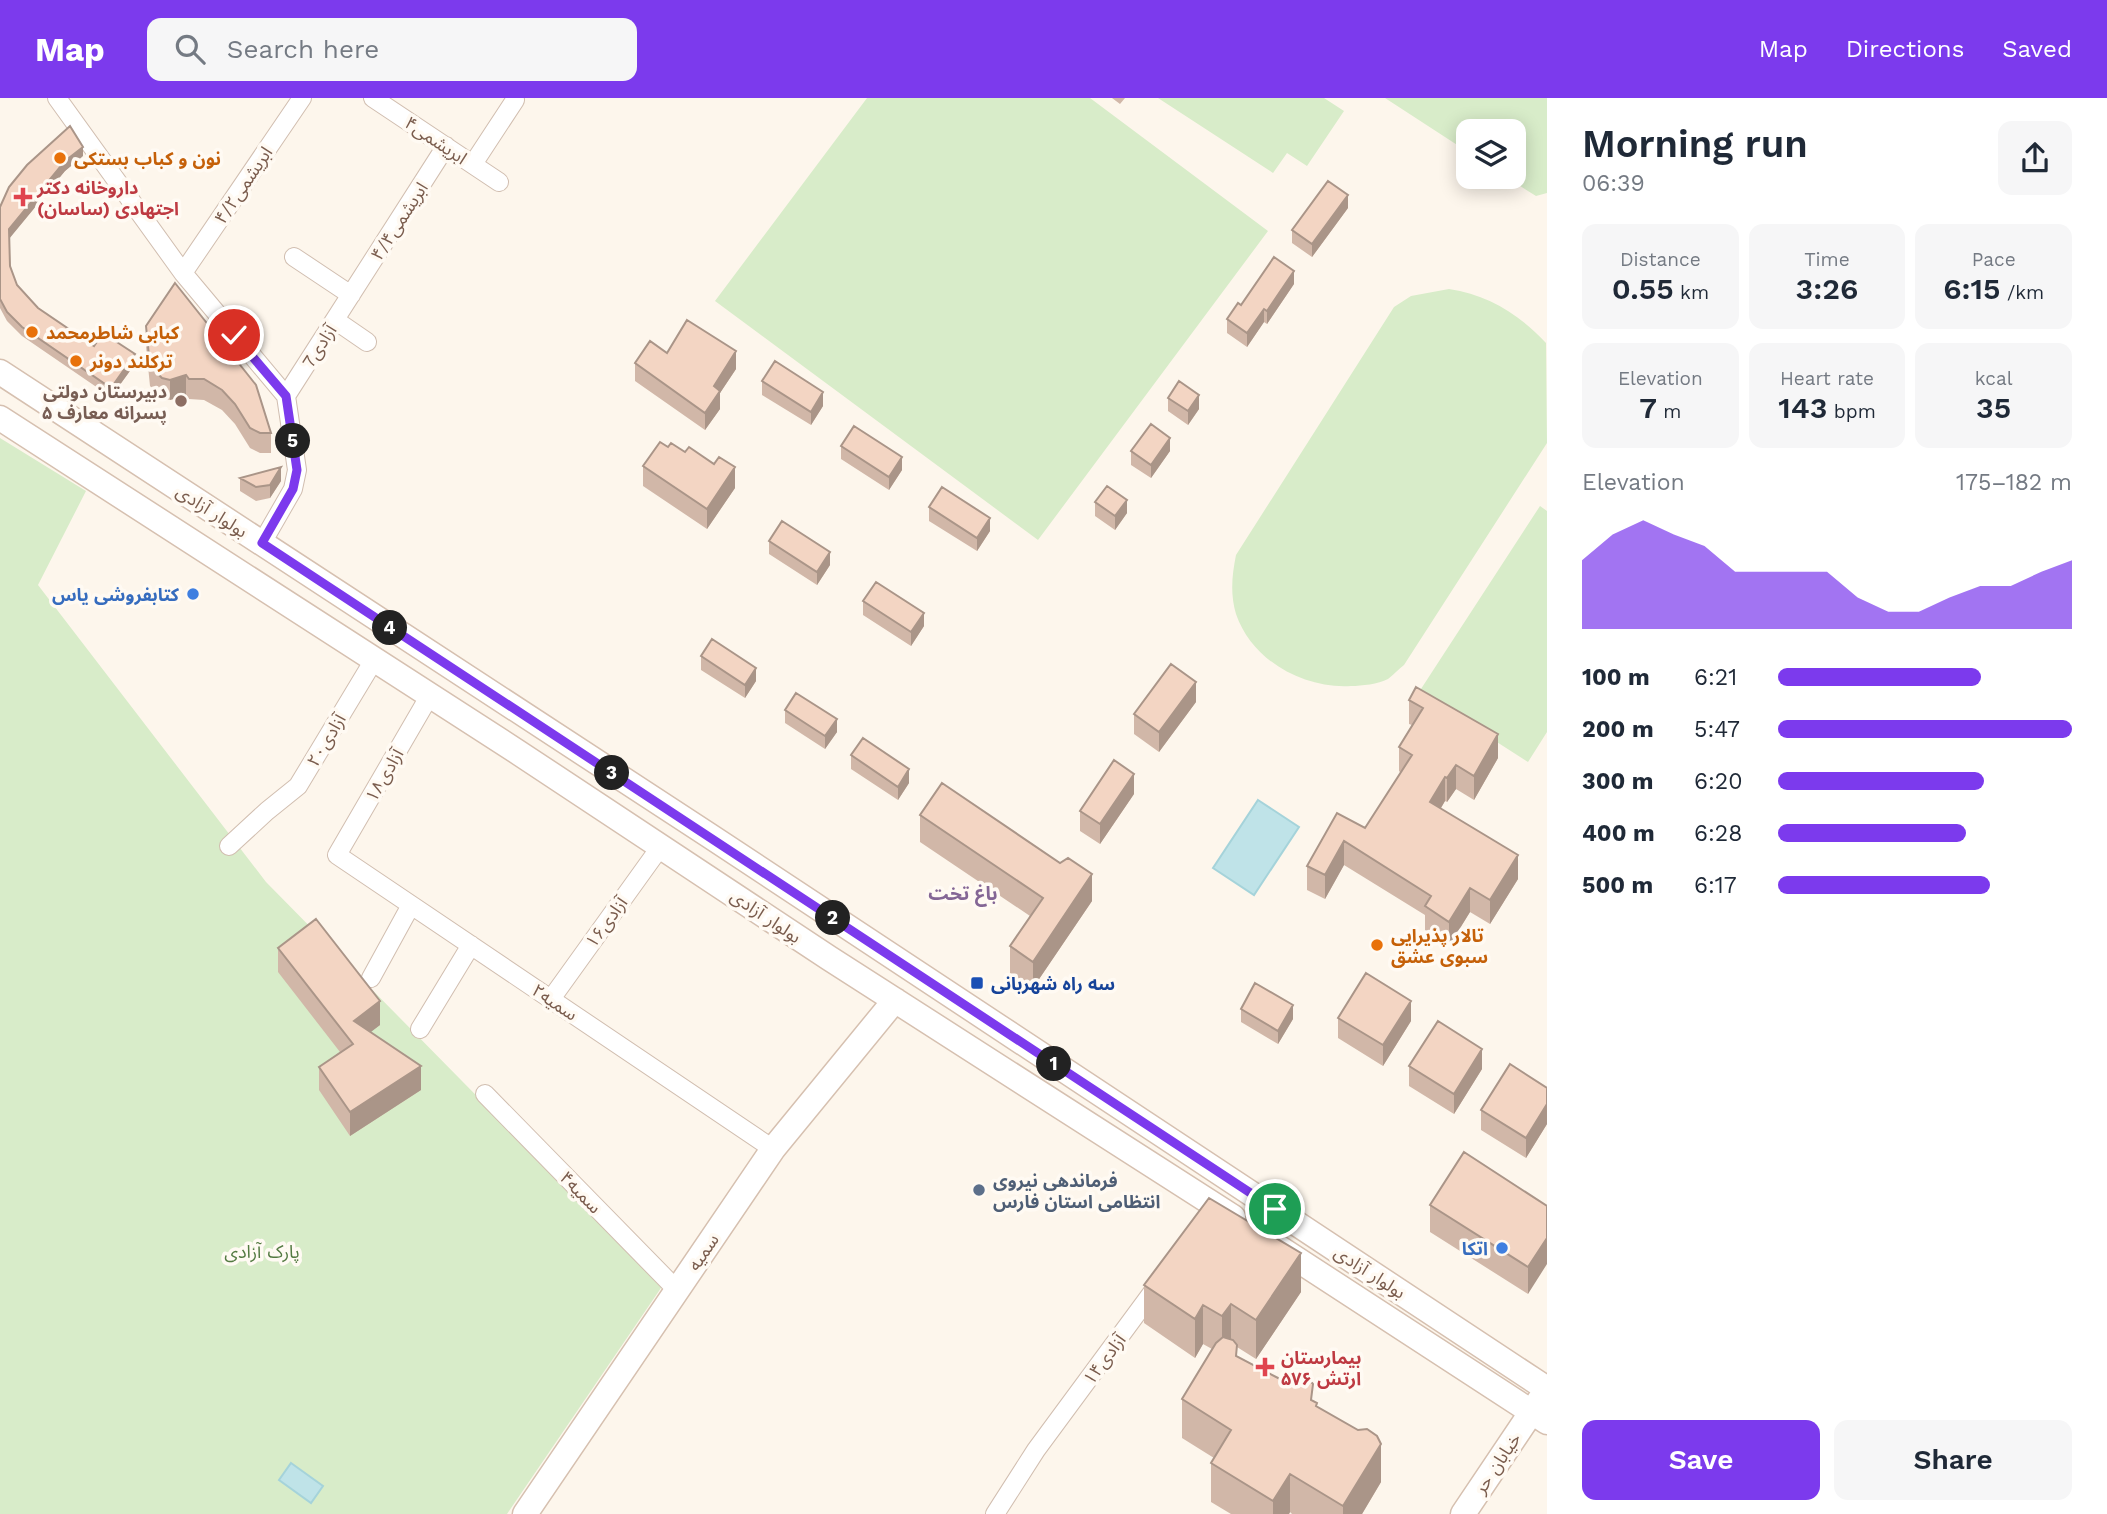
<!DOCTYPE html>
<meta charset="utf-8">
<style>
body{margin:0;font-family:"Work Sans","Noto Sans Arabic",sans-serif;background:#f6f6f7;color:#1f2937;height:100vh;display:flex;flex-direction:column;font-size:26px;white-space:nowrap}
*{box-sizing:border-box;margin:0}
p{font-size:23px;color:#747a83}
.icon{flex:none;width:38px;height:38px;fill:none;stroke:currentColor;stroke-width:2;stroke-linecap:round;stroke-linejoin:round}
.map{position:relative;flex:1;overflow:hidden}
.details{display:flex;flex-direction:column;background:#fff;width:560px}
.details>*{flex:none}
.tools{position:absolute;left:1456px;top:21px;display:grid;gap:14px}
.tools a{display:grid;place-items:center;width:70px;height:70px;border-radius:14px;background:#fff;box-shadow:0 4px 18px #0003;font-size:35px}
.pin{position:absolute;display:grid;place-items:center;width:60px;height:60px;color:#fff;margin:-30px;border:4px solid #fff;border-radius:50%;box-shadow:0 2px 7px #0007}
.km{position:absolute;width:35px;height:35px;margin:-18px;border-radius:50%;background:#222;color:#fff;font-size:19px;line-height:35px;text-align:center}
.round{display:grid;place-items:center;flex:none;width:74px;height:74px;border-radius:14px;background:#f6f6f7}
.summary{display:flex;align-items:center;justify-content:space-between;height:119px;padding:0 35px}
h1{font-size:38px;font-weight:600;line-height:52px}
.figures{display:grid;grid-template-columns:repeat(3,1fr);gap:10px;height:119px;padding:7px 35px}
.figures div{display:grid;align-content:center;border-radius:14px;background:#f6f6f7;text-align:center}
.figures b{font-size:30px;font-weight:600}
.figures small{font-size:19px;font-weight:400}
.figures p{font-size:19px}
.chart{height:196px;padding:14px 35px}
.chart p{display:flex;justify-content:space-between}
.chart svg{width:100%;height:126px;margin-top:7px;fill:#7c3aed;opacity:.7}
.button{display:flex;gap:14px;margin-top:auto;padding:14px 35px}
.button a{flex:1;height:80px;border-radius:14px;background:#7c3aed;color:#fff;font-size:28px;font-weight:600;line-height:80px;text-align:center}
.button a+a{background:#f6f6f7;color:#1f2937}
ul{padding:0 35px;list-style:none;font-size:23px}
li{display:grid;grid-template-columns:112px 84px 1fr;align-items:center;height:52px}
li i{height:18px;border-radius:9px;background:#7c3aed}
header{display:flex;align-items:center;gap:42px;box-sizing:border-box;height:98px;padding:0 35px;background:#7c3aed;color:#fff}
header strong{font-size:33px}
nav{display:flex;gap:38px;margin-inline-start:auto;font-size:24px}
.search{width:490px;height:63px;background:#f6f6f7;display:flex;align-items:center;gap:18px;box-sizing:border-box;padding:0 24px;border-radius:14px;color:#747a83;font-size:26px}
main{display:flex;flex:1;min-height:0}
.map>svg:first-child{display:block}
.green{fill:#d8ecc9}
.water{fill:#bfe3e8;stroke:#a5d3da;stroke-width:2}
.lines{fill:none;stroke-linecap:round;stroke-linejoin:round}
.street-casing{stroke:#d1beb0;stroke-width:20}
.secondary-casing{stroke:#d6c0b0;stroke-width:27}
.street{stroke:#fff;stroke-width:18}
.secondary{stroke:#fff;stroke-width:24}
.wall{fill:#d1b7a8}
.shaded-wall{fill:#aa9588}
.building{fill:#f3d5c3;stroke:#aa9588;stroke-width:2}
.route-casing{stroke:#fff;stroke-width:14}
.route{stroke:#7c3aed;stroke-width:9}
.food-dot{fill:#e8710a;stroke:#fffaf3;stroke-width:2.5}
.health-dot{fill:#e0444e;stroke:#fffaf3;stroke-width:2.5}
.education-dot{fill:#8d6e63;stroke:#fffaf3;stroke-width:2.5}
.shop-dot{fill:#3f7fe0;stroke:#fffaf3;stroke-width:2.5}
.transit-dot{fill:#1a4fb4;stroke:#fffaf3;stroke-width:2.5}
.service-dot{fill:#5c6f8a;stroke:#fffaf3;stroke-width:2.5}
.labels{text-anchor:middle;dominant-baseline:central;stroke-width:7;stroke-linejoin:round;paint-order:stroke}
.street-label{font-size:18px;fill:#7a5c4d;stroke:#fffaf3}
.food-label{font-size:18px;font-weight:bold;fill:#c56008;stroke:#fffaf3;text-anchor:start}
.health-label{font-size:18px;font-weight:bold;fill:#be3a42;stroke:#fffaf3;text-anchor:start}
.education-label{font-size:18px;font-weight:bold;fill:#785e54;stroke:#fffaf3;text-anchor:end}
.shop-label{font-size:18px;font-weight:bold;fill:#366cbe;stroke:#fffaf3;text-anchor:end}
.transit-label{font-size:18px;font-weight:bold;fill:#164399;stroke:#fffaf3;text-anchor:start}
.service-label{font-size:18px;font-weight:bold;fill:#4e5e75;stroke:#fffaf3;text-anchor:start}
.park-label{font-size:18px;fill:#537a41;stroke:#fffaf3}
.neighbourhood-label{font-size:19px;font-weight:bold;fill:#846695;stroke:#fffaf3}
</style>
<header>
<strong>Map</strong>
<div class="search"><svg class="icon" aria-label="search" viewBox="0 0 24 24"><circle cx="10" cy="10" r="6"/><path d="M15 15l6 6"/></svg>Search here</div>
<nav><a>Map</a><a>Directions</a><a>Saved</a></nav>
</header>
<main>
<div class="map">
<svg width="1547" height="1416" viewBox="0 0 1547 1416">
<rect width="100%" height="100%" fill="#fdf6ec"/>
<path class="green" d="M867,0H1090L1268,133L1038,442L715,203Z
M1158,0H1324L1344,13L1307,68L1287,55L1273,75Z
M1385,0H1547V95L1536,98L1506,79H1514V33H1468V54Z
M1449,191C1488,197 1519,216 1546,245L1547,345L1404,567C1399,571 1393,577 1388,581C1378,586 1362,588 1351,588C1304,591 1252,563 1236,516C1230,496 1232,477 1236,457L1394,209L1411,198Z
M0,340L86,393L38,487L266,784L663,1187L507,1416H0Z
M1540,408L1547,413V634L1528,664L1419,594Z"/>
<path class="water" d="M1258,702L1299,729L1254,797L1213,770Z
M291,1365L323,1388L311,1405L279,1382Z"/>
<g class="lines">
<g class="street-casing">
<path id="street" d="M57,0L183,175L286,298
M373,0L499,84
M473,66L515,2
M294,159L351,197
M183,175L302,0
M335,222L367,244
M286,298L446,48
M262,445L293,391L297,372L286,298
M430,597L337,757L773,1051
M229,748L267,713L298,688L374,562
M371,880L411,807
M551,901L661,748
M420,931L471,847
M485,996L677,1192
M995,1416L1036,1352L1157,1188"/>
</g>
<g class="secondary-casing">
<path id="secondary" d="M0,274L710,738L1547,1291
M0,320L516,653L829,860L1233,1119
M1275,1147L1547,1324
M525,1416L773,1051L895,902
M1463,1416L1541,1300"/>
</g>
<use href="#street" class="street"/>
<use href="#secondary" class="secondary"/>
</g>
<path class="wall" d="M1112,0H1125L1120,6Z
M83,58L65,73L9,140L10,168L17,187L38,210L94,248L135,266L111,299L22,238L7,223L0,210V109Z
M1348,110L1312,159L1292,145V132Z
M1294,186L1267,226L1264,224L1247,249L1227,235V221L1241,207Z
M146,228L271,335V355H260L250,350L235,326L222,312L204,302L189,301L186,297L170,302L162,300L150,288L146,248Z
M667,255L736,271L720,295V311L705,332L635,283V265Z
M762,283L823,308L811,327L762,297Z
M1168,300L1199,311L1188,327L1168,313Z
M841,348L902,372L889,392L841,361Z
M1131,353H1170L1151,380L1131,367Z
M643,368L735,390L707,431L643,388Z
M240,380L281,383L270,400L256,403L240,393Z
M1095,404L1127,415L1115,432L1095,418Z
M929,409L990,433L977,453L929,423Z
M769,443L830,467L817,487L769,456Z
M863,503L924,528L911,548L863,517Z
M701,558L756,583L745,600L701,572Z
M1416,589L1498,660L1474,702L1456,691L1447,704L1445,703L1441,710L1518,781L1490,826L1470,814L1449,848L1425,832V817L1344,767L1325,801L1307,792V768L1365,730L1401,675L1399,673V649L1412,627L1409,626V602Z
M1196,604L1159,654L1134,636V616Z
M785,612L837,634L825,651L785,625Z
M851,657L909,685L898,702L851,671Z
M1134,696L1100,746L1080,733V713Z
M920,717L1060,765L1092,803L1033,890L1010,875V848L1030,818L920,744Z
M278,850L380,927L370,934L421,992L350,1038L319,992V969L340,954L278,874Z
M1241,911L1293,921L1278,946L1241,924Z
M1338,920L1411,923L1383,968L1338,940Z
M1409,968L1482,971L1454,1016L1409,988Z
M1547,990V1026L1526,1060L1481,1032V1012Z
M1430,1107L1547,1108L1528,1196L1430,1134Z
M1144,1187L1301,1194L1256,1261L1237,1249V1259L1313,1303L1381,1384L1362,1416H1292L1290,1414L1289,1416H1231L1211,1404V1365L1214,1360L1182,1340V1301L1212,1251L1203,1246L1195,1260L1144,1225Z"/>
<path class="shaded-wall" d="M83,49V58L65,73L9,141V131L65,63Z
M1348,97V110L1312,159V146Z
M1294,173V186L1267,226V213Z
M1264,211V224L1247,249V235Z
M736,253V271L720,295V311L705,332V315L714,288Z
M135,256V266L111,299V290Z
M186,277V297L170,302V282Z
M823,294V308L811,327V314Z
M1199,297V311L1188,327V313Z
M1170,340V353L1151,380V367Z
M902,359V372L889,392V379Z
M281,369V383L270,400V387Z
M735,369V390L707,431V411Z
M1127,402V415L1115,432V418Z
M990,420V433L977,453V440Z
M830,454V467L817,487V474Z
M924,515V528L911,548V534Z
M756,570V583L745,600V587Z
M1196,584V604L1159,654V634Z
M837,621V634L825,651V638Z
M1498,636V660L1474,702V678Z
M1456,667V691L1447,704V680Z
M909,671V685L898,702V689Z
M1134,676V696L1100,746V726Z
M1445,679V703L1430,728V704Z
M1344,743V767L1325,801V777Z
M1518,757V781L1490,826V802Z
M1092,776V803L1033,890V864Z
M1470,790V814L1449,848V824Z
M380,903V927L354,947V923Z
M1411,903V923L1383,968V947Z
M1293,907V921L1278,946V933Z
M1482,951V971L1454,1016V996Z
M421,968V992L350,1038V1014Z
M1547,1006V1026L1526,1060V1040Z
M1547,1140V1166L1528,1196V1169Z
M1301,1155V1194L1256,1261V1222Z
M1231,1206V1245L1222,1257V1218Z
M1203,1207V1246L1195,1260V1221Z
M1381,1346V1384L1362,1416H1343V1408Z
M1290,1376V1414L1289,1416H1273V1403Z"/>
<path class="building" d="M70,28L83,49L65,63L9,131L10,168L17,187L38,210L94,248L103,235L135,256L111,290L22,229L7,214L0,201V109L9,89L27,67Z
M1328,83L1348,97L1312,146L1292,132Z
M1274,159L1294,173L1267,213L1264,211L1247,235L1227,221L1238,205L1241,207Z
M175,185L256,287L271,335H260L250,330L235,306L222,292L204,281H189L186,277L170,282L162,280L150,268L146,228Z
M687,222L736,253L714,288L720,293L705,315L635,265L650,243L667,255Z
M775,263L823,294L811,314L762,283Z
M1179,283L1199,297L1188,313L1168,300Z
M1151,326L1170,340L1151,367L1131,353Z
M854,328L902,359L889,379L841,348Z
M660,344L668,349L671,345L685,354L689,349L714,366L719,359L735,369L707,411L643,368Z
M281,369L270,387L256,389L240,380Z
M1107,388L1127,402L1115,418L1095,404Z
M942,389L990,420L977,440L929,409Z
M782,423L830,454L817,474L769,443Z
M876,484L924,515L911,534L863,503Z
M712,541L756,570L745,587L701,558Z
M1171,566L1196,584L1159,634L1134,616Z
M1416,589L1498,636L1474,678L1456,667L1447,680L1445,679L1430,704L1518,757L1490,802L1470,790L1449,824L1425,808L1431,798L1344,743L1325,777L1307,768L1337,715L1365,730L1412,657L1399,649L1423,610L1409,602Z
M796,595L837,621L825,638L785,612Z
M863,640L909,671L898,689L851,657Z
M1114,662L1134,676L1100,726L1080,713Z
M942,685L1060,765L1068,760L1092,776L1033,864L1010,848L1043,800L920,717Z
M316,821L380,903L354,923L421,968L350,1014L319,969L353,946L278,850Z
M1366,875L1411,903L1383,947L1338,920Z
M1255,885L1293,907L1278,933L1241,911Z
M1438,923L1482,951L1454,996L1409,968Z
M1510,966L1547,990V1006L1526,1040L1481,1012Z
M1464,1054L1547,1108V1140L1528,1169L1430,1107Z
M1209,1100L1301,1155L1256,1222L1231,1206L1222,1218L1203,1207L1195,1221L1144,1187Z
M1223,1239L1233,1242L1237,1247L1236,1258L1278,1280L1289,1285L1297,1274L1308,1280L1313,1286L1311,1302L1317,1305L1316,1308L1358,1332L1367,1331L1377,1338L1381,1346L1343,1408L1290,1376L1273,1403L1211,1365L1231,1332L1182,1301L1216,1245Z"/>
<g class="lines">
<g class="route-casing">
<path id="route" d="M234,237L286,298L297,372L293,391L262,445L1275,1111"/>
</g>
<use href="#route" class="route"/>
</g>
<g class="food-dot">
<circle cx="60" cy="60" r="7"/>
<circle cx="32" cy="234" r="7"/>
<circle cx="76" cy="263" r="7"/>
<circle cx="1377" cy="847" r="7"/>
</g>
<g class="health-dot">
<path d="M19.5 88.5h7v7h7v7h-7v7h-7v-7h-7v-7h7z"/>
<path d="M1261.5 1258.5h7v7h7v7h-7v7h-7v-7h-7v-7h7z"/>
</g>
<circle class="education-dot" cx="181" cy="303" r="7"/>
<g class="shop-dot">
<circle cx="193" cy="496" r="7"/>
<circle cx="1502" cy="1150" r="7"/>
</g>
<rect class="transit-dot" x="970" y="878" width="14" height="14" rx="3.5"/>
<circle class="service-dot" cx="979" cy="1092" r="7"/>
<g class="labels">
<g class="street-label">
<text transform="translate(436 42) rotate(34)">ابریشمی۴</text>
<text transform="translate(243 87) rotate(-56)">ابریشمی۴/۲</text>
<text transform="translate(399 123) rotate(-57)">ابریشمی۴/۴</text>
<text transform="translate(319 248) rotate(-57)">7آزادی</text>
<text transform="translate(212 413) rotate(33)">بولوار آزادی</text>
<text transform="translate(326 642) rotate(-59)">آزادی۲۰</text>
<text transform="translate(384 677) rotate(-60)">آزادی۱۸</text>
<text transform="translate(766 818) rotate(34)">بولوار آزادی</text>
<text transform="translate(606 824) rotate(-54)">آزادی۱۶</text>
<text transform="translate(555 904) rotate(34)">۲سمیه</text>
<text transform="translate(581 1094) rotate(46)">سمیه۴</text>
<text transform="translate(703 1154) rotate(-56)">سمیه</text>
<text transform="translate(1370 1174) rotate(33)">بولوار آزادی</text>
<text transform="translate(1104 1261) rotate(-53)">آزادی۱۴</text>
<text transform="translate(1497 1365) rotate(-56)">خیابان حر</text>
</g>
<g class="food-label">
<text x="74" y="60">نون و کباب بستکی</text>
<text x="46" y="234">کبابی شاطرمحمد</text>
<text x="90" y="263">ترکلند دونر</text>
<text x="1391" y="837">تالار پذیرایی<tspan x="1391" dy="21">سبوی عشق</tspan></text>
</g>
<g class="health-label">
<text x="37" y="89">داروخانه دکتر<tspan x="37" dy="21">اجتهادی (ساسان)</tspan></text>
<text x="1281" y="1259">بیمارستان<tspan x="1281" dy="21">۵۷۶ ارتش</tspan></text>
</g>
<g class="education-label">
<text x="167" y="293">دبیرستان دولتی<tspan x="167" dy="21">پسرانه معارف ۵</tspan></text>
</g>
<g class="shop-label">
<text x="179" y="496">کتابفروشی یاس</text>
<text x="1488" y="1150">اتکا</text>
</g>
<g class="transit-label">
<text x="991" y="885">سه راه شهربانی</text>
</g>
<g class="service-label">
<text x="993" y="1082">فرماندهی نیروی<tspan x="993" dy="21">انتظامی استان فارس</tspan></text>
</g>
<g class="park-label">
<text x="262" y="1153">پارک آزادی</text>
</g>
<g class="neighbourhood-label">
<text x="963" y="795">باغ تخت</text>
</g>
</g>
</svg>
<div class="tools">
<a><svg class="icon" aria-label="layers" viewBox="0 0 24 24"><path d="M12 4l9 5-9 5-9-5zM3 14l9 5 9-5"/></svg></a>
</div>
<div class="pin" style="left:1275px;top:1111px;background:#1e9e55"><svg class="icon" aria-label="arrive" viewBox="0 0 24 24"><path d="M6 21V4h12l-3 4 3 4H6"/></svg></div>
<div class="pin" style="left:234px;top:237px;background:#d93025"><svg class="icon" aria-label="check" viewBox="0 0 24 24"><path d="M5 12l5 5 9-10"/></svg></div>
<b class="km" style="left:1054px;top:966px">1</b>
<b class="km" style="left:833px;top:820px">2</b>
<b class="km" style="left:612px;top:675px">3</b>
<b class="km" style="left:390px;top:530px">4</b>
<b class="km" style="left:293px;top:343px">5</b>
</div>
<section class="details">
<div class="summary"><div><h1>Morning run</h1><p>06:39</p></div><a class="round"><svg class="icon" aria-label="share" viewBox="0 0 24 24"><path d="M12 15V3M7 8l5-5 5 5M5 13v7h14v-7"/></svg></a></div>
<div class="figures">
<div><p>Distance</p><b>0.55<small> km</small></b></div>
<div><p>Time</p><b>3:26</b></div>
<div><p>Pace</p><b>6:15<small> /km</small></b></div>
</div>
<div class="figures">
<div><p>Elevation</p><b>7<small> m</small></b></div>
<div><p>Heart rate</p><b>143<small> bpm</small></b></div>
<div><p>kcal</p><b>35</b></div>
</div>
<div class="chart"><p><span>Elevation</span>175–182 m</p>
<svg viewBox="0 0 160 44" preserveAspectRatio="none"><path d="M0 44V20L10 11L20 6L30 11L40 15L50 24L60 24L70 24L80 24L90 33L100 38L110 38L120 33L130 29L140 29L150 24L160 20V44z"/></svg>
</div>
<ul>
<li><b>100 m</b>6:21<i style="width:69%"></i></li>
<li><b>200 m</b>5:47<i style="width:100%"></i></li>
<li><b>300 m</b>6:20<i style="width:70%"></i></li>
<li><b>400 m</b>6:28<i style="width:64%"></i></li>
<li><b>500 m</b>6:17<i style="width:72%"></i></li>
</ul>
<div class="button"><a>Save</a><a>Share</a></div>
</section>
</main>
